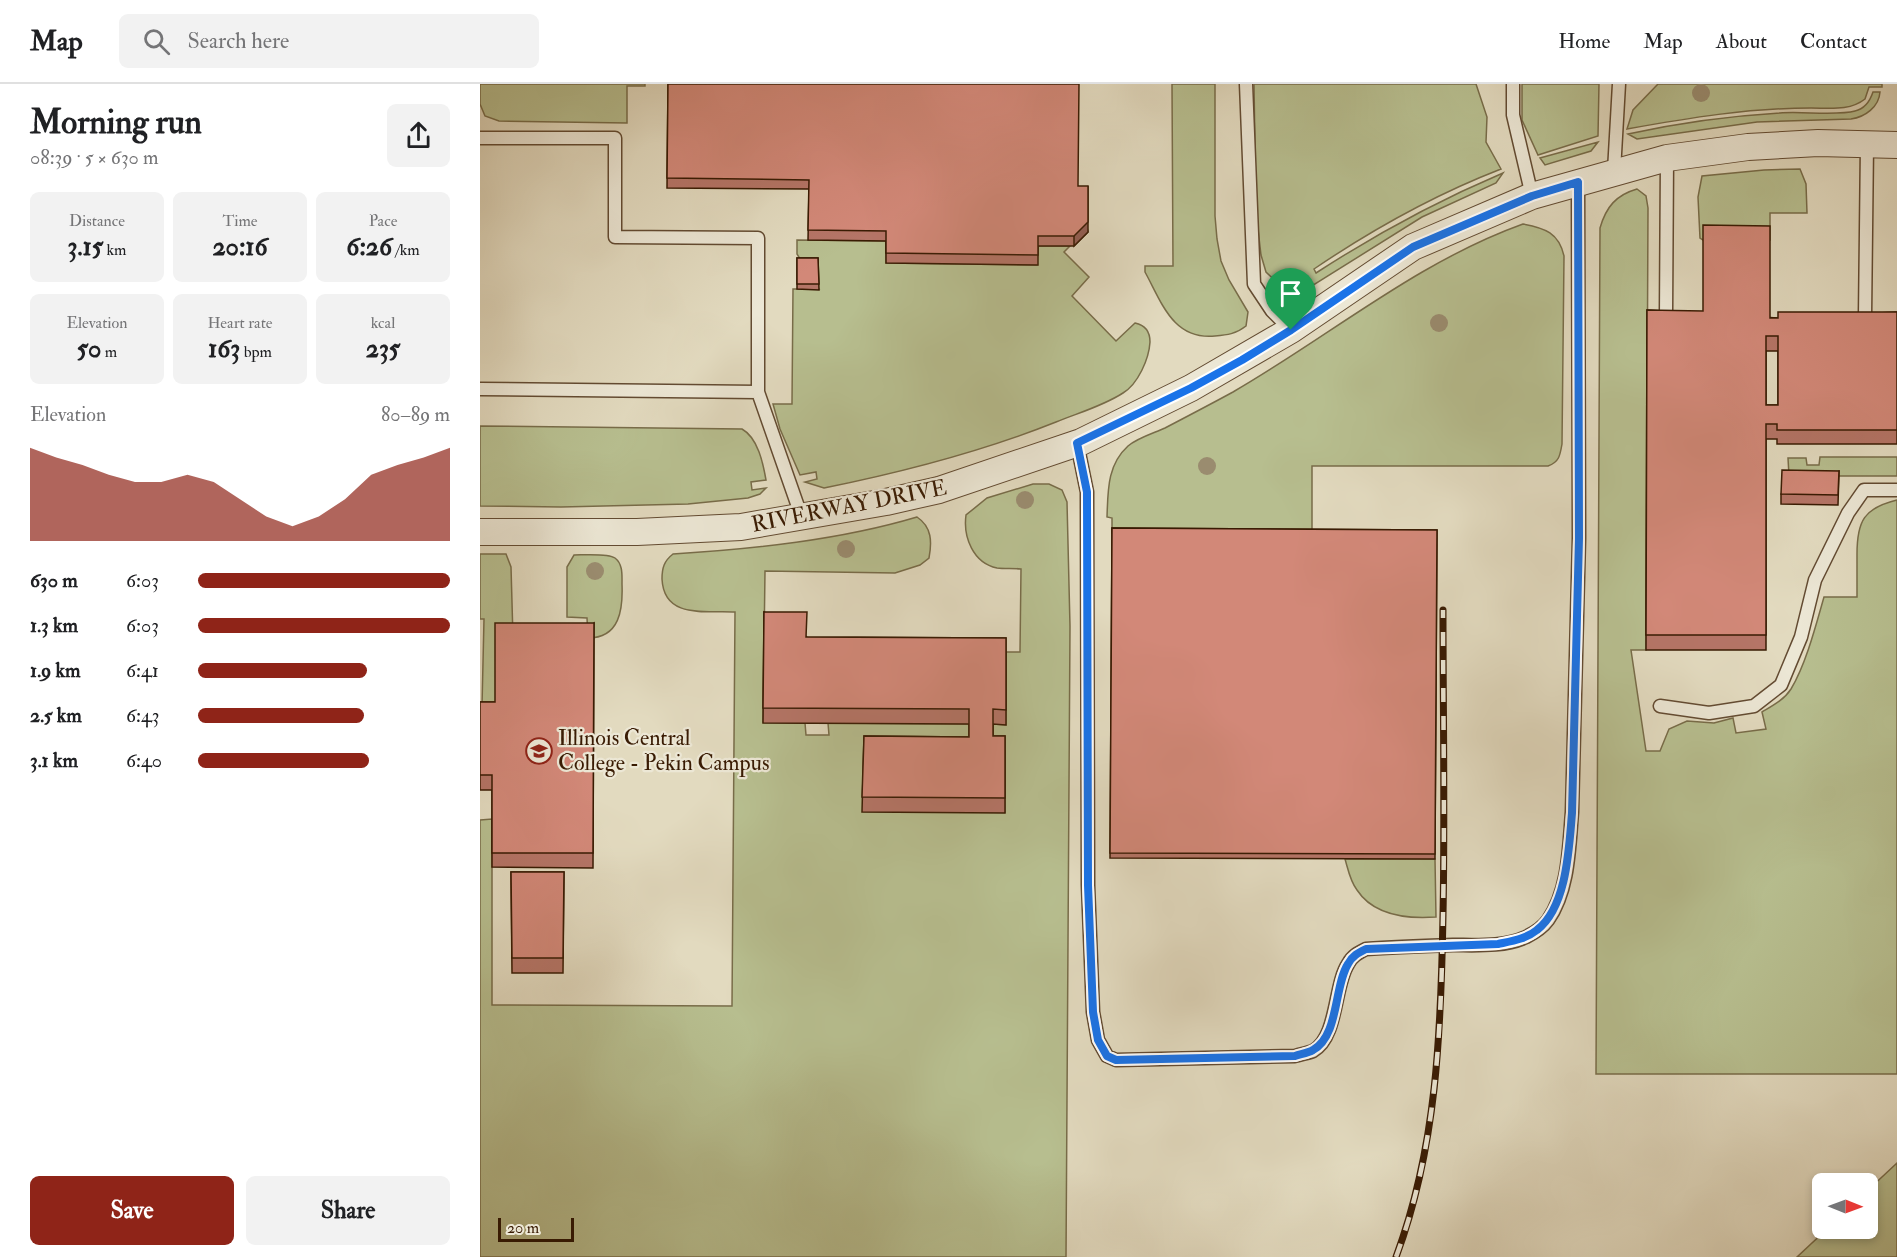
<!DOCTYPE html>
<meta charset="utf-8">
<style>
body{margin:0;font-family:"IM FELL Double Pica",serif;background:#f2f2f2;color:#202124;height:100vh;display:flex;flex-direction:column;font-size:22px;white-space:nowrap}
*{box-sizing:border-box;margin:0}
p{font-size:20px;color:#757577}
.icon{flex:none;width:33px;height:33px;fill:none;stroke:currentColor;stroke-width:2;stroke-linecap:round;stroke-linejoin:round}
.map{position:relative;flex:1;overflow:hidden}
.drawer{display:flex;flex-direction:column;background:#fff;width:480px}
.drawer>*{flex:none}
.needle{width:39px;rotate:91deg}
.buttons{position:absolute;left:1332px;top:1089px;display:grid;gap:12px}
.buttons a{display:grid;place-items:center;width:66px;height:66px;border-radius:9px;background:#fff;box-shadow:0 3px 9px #0003;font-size:30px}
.scale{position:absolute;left:18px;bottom:15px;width:76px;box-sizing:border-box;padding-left:6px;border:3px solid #391b03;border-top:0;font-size:16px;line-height:21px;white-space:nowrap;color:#391b03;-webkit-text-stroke:4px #ece7d5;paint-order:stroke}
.pin{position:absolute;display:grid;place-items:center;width:51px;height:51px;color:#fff;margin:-62px -26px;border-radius:50% 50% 50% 0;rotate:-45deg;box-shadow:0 0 6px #0007}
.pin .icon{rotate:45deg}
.round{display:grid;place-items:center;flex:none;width:63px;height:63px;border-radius:9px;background:#f2f2f2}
.summary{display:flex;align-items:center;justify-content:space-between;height:102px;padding:0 30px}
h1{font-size:33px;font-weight:800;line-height:45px}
.metrics{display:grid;grid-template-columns:repeat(3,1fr);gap:9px;height:102px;padding:6px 30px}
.metrics div{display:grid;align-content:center;border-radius:9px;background:#f2f2f2;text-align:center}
.metrics b{font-size:26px;font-weight:800}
.metrics small{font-size:16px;font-weight:400}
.metrics p{font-size:16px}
.chart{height:168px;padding:12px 30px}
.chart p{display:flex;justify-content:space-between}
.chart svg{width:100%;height:108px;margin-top:6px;fill:#8f2418;opacity:.7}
.button{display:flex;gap:12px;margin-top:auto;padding:12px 30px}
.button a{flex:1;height:69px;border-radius:9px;background:#8f2418;color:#fff;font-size:24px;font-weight:800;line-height:69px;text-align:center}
.button a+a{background:#f2f2f2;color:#202124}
ul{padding:0 30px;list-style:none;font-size:20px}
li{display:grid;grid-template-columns:96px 72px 1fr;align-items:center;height:45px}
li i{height:15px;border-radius:8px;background:#8f2418}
header{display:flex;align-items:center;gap:36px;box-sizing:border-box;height:84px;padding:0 30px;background:#fff;border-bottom:2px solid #e0e0e0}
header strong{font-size:28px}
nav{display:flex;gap:33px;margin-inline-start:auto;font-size:21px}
.search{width:420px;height:54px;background:#f2f2f2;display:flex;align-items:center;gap:15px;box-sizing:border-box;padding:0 21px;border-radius:9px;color:#757577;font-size:22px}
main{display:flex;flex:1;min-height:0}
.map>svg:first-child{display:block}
.green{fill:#b7be8f;stroke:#786c49;stroke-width:1.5}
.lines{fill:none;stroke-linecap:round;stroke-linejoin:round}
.lane-casing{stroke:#634b32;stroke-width:15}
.street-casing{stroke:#634b32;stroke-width:28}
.lane{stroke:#ece7d5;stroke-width:12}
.street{stroke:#ece7d5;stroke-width:26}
.rail-casing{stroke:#391b03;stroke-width:7}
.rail{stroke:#ece7d5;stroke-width:4.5;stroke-dasharray:14;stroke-linecap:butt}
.tree{fill:#9a8c6f}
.wall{fill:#b57567;stroke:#391b03;stroke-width:1.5;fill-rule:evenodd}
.shaded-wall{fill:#935f54;stroke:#391b03;stroke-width:1.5}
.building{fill:#d28878;stroke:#391b03;stroke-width:1.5;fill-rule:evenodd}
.route-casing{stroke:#fff;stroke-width:12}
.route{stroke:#1a73e8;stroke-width:8}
.labels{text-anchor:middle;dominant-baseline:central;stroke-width:4.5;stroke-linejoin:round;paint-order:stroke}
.street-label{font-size:22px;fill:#391b03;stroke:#ece7d5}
.poi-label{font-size:22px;fill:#391b03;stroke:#ece7d5;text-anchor:start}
</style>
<header>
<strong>Map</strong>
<div class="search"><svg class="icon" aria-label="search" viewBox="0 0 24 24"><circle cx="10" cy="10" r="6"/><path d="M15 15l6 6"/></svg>Search here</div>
<nav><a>Home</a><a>Map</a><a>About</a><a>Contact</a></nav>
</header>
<main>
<section class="drawer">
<div class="summary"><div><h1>Morning run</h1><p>08:39 · 5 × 630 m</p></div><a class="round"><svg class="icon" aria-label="share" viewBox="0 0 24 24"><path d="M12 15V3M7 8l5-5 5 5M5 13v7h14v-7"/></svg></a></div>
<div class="metrics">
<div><p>Distance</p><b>3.15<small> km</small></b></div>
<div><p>Time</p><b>20:16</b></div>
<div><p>Pace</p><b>6:26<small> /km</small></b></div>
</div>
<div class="metrics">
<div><p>Elevation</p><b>50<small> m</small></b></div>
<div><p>Heart rate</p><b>163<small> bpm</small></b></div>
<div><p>kcal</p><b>235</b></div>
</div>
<div class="chart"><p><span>Elevation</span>80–89 m</p>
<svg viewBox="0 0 160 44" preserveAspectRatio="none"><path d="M0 44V6L10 10L20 13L30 17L40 20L50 20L60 17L70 20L80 27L90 34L100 38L110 34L120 27L130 17L140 13L150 10L160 6V44z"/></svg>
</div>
<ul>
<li><b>630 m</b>6:03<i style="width:100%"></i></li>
<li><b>1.3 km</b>6:03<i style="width:100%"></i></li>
<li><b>1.9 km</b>6:41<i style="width:67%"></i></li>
<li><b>2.5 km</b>6:43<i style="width:66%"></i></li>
<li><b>3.1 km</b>6:40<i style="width:68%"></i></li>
</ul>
<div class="button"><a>Save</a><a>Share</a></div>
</section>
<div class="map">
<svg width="1417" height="1173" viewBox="0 0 1417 1173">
<rect width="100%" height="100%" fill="#e2dabf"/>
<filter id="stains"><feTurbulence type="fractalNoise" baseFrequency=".00333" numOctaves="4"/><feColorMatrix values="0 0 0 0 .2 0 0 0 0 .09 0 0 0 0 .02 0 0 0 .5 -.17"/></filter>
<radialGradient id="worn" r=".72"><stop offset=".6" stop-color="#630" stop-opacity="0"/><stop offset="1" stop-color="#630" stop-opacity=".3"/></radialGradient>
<path class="green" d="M0,0H165V2H147V39L19,37L5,32L0,20Z
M692,0H735V132L737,155L741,177L749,196L768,228L766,242C756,250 747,251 735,252C693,256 682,219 665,188V182H693Z
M774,0H996L1007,33L1006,58L1021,85C954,111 893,145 834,185L836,189C896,150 957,117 1023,89L1016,99L942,133L811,215L805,206L786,188L781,171L776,128Z
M1042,0H1119L1118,52L1058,71L1042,36Z
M1178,0H1402V3H1389L1385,15C1370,27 1350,24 1331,24C1269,24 1208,34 1147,45L1153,26Z
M1393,8H1400C1399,23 1385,33 1371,35L1277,38L1157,55L1148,50C1198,39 1249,32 1300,29C1320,27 1358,32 1375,27C1384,25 1390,17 1393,8Z
M1118,58L1111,67L1065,81L1060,74Z
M1320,85L1326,100L1327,129H1290V156H1223L1220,154L1218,113L1222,92L1284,86Z
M1157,105L1166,112L1168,124L1166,566H1151L1166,667H1180L1189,645L1207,637L1234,639L1253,634L1256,649L1286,645L1282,628C1292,622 1304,616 1311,605C1326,580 1336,541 1344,513H1377C1377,499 1377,484 1377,470C1377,437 1384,424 1417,416V990H1116L1120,144C1126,123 1136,111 1157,105Z
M1043,140C1065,144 1079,149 1084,172L1082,360C1080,372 1079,378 1068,382H832V450L632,449V434L627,433C628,407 627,381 648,362C657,354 674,349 685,344C708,332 731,320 753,308C850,252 937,178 1043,140Z
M317,156L406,157V179L557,181L558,162H590L584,168L609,193L592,212L636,257L655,239C665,241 670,248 670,258C669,275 658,300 643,309C623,322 598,329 576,338C501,368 423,388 344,404L325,398L337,395L336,388L320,391L300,345L293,320H312L313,205H339L317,170Z
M0,342L262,345C278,354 283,379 286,396L271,398L272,406L286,404L280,410L268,414L208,420L81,423L0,422Z
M1340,373H1417V392H1309L1308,374H1326L1327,381H1339Z
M553,400H569L582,406L587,418L590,542L586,1173H0V736L12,735V921L252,922L255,528C227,526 184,536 182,495C182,484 184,477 193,470C273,465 360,456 437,433C452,443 452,458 449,474L440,481L415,489L285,487L283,638L325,639L326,651H349L348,639L489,640L525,729V667H513V640L526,641V568H540L541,485C533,484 525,485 517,484C493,479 483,453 486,431L507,414Z
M0,470H26L31,483L33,554L15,625L2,622L4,535H0Z
M94,471C103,471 128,469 135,474C143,480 142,491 142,500C143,525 140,554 108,554L107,534L87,533V483Z
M865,775H955L956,833C928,835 894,832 877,806C870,797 868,785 865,775Z
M1417,1079V1173H1317L1347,1145L1388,1144V1106Z"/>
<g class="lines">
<g class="lane-casing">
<path id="lane" d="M766,0L774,200L792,227L811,246
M1033,0V31L1052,112
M0,54H135V153L278,154V308L322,434
M1134,87L1139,0
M1186,232L1187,74
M1385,233L1387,60
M0,305L278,308
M597,359L607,408L608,801L613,928L618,956L627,972L636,976L815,972C821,970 828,969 833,967C858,953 854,901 868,880C872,872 878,869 886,865C915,863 944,862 973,861C997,861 1024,863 1046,853C1054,849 1063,843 1068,836C1089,806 1089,763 1092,728L1099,454L1098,98
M1180,622L1229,629L1274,622L1301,601L1321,553L1335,496L1368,429L1384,406H1417"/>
</g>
<g class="street-casing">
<path id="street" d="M0,448H157L261,443L406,418L459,406L601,358L711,304L811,246L933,163L1052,112L1187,74L1268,63L1338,59L1417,61"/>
</g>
<use href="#lane" class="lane"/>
<use href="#street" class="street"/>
<g class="rail-casing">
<path id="rail" d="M916,1173C957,1063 961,947 963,831C965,730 963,628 963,526"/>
</g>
<use href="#rail" class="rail"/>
</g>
<g class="tree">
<circle cx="1221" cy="9" r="9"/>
<circle cx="959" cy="239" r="9"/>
<circle cx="727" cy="382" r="9"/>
<circle cx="545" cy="416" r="9"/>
<circle cx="366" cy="465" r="9"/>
<circle cx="115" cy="487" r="9"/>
</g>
<path class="wall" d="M188,0L598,102L608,148L594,162H558V181L406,179V157L328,156L329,105L187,104Z
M317,174H338L339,206L317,205Z
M1167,226L1298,234L1417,228V360H1297V355H1286V566H1166ZM1286,267H1298V321H1286Z
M1359,387L1358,421L1301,420V410Z
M632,444L957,446L955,775L630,774Z
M284,528L327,553L526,554V641L513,640V652H525V729L382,728L384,652L489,653V640L283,639Z
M114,539L113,784L12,783V706H0V618H15Z
M31,788H84L83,889H32Z"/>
<path class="shaded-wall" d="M608,102V148L594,162V152Z"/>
<path class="building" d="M188,0H599L598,102H608V138L594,152H558V171L406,169V147L328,146L329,96L187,94Z
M1223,141L1290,142V234H1298V228H1417V346H1297V340H1286V551H1166L1167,226L1223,227ZM1286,252H1298V321H1286Z
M317,174H338L339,200H317Z
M1302,386L1359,387L1358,411L1301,410Z
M632,444L957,446L955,770L630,769Z
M284,528H327L326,553L526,554V626L513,625V652H525V714L382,713L384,652L489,653V625L283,624Z
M15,539H114L113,769H12V691H0V618H15Z
M31,788H84L83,874H32Z"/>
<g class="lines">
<g class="route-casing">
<path id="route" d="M1098,98L1099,454L1092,729C1089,764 1087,823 1057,846C1046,855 1032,857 1018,860L886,865C878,869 872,872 868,880C854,902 859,952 833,966C828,969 821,970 815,972L636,976L627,972L618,956L613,928L608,801L607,408L597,359L711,304L762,276L811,246L933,163L1052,112Z"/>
</g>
<use href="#route" class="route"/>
</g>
<defs>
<g id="university-ring" transform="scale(1.35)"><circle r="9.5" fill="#ece7d5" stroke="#8f2418" stroke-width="1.5"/><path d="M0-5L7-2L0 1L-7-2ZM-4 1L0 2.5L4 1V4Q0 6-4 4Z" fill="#8f2418"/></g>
</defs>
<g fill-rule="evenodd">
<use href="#university-ring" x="59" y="667"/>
</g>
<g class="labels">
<g class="street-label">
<text transform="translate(369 422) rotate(-11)">RIVERWAY DRIVE</text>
</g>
<g class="poi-label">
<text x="78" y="654">Illinois Central<tspan x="78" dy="25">College - Pekin Campus</tspan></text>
</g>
</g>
<rect width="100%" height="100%" filter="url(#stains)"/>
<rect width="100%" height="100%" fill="url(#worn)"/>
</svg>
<div class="buttons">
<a><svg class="needle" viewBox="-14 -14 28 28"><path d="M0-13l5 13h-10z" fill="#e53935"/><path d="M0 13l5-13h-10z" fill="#757577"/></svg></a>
</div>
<div class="scale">20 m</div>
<div class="pin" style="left:811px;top:246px;background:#1e9e55"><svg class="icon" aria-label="arrive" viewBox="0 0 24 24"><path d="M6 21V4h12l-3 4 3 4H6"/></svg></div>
</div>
</main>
